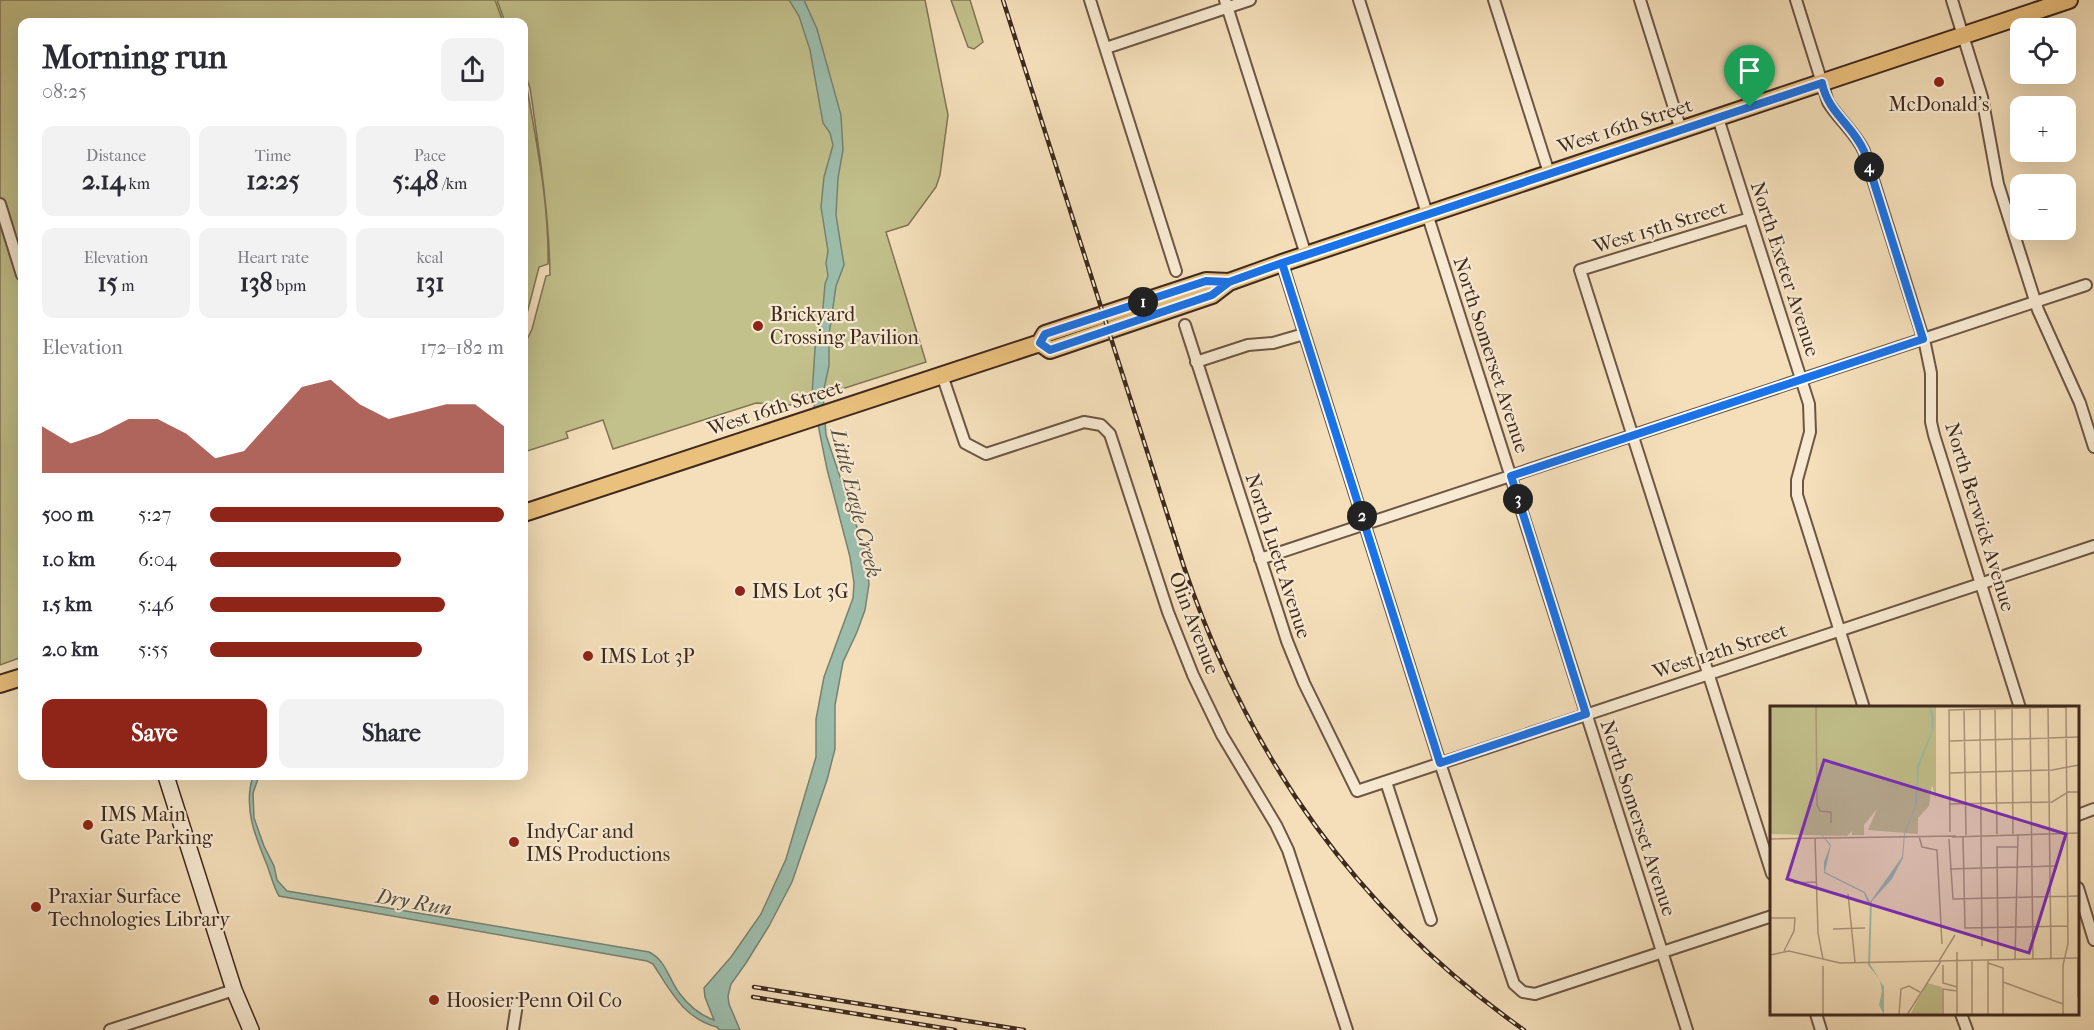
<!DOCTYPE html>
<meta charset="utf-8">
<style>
body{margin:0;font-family:"IM FELL French Canon",serif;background:#f2f2f3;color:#2b2b33;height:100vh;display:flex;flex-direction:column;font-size:22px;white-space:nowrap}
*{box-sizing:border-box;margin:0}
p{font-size:20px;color:#7c7c81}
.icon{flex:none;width:33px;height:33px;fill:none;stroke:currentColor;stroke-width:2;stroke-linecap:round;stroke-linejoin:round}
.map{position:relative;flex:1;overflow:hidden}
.side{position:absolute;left:18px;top:18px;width:510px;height:762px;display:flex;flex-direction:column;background:#fff;border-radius:12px;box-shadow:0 6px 24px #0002}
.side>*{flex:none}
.fabs{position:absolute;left:2010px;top:18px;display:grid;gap:12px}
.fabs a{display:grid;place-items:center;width:66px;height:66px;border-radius:12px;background:#fff;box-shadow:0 6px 24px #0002;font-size:30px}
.pin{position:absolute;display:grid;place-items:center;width:51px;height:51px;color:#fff;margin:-62px -26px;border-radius:50% 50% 50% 0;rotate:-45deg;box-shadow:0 0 6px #0007}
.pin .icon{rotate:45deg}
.km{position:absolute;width:30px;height:30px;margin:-15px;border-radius:50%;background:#222;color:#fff;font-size:16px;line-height:30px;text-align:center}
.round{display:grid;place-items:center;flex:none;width:63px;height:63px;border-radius:12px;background:#f2f2f3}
.head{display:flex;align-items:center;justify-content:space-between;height:102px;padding:0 24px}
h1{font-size:33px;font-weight:800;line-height:45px}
.stats{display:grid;grid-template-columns:repeat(3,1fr);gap:9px;height:102px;padding:6px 24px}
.stats div{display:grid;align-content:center;border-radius:12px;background:#f2f2f3;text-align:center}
.stats b{font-size:26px;font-weight:800}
.stats small{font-size:16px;font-weight:400}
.stats p{font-size:16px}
.chart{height:168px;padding:12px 24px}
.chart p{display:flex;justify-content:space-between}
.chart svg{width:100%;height:108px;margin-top:6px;fill:#8f2418;opacity:.7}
.button{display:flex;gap:12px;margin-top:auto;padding:12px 24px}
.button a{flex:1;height:69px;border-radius:12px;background:#8f2418;color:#fff;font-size:24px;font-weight:800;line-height:69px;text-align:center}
.button a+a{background:#f2f2f3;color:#2b2b33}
ul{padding:0 24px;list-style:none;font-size:20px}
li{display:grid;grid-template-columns:96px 72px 1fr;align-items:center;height:45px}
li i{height:15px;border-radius:8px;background:#8f2418}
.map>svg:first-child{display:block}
.green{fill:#c2c08b;stroke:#807454;stroke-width:1.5}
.water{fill:#9cbdac;stroke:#778273;stroke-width:1.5}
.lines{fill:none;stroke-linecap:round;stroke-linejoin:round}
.street-casing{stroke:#6c5644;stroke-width:14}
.secondary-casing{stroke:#3f291d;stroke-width:18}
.primary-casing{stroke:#3f291d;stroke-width:20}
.street{stroke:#f8ead2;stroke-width:10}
.secondary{stroke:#f8ead2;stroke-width:15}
.primary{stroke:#eac07d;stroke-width:16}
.rail-casing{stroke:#3f291d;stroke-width:4.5}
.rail{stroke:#f8ead2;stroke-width:2;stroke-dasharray:7;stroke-linecap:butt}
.route-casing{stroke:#fff;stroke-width:12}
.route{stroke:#1a73e8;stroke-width:8}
.poi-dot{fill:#8f2418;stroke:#f8ead2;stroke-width:2}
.labels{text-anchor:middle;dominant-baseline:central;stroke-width:4.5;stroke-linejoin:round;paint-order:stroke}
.poi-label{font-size:20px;fill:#3f291d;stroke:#f8ead2;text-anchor:start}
.street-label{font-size:20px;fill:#3f291d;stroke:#f8ead2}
.water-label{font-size:21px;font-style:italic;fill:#564e41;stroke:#f8ead2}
.inset-road{fill:none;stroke:#ac967b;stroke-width:1.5}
.view{fill:#7b2cbf;fill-opacity:0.15;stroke:#7b2cbf;stroke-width:3}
.inset-edge{fill:none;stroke:#3f291d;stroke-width:3}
</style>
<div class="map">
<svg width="2094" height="1030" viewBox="0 0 2094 1030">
<rect width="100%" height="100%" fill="#f4dfba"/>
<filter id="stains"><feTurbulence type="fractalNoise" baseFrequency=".00333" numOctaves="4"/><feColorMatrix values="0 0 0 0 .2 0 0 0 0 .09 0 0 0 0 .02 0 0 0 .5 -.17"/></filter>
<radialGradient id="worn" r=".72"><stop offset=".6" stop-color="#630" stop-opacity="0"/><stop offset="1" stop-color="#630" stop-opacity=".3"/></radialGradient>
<path class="green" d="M0,0H495L503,22H22V657L0,665Z
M497,0H925L948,115L940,175L936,187L908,225L886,232L926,362L792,405L756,403L613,449L603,420L566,432L568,438L524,452V346L532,329L546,276L550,275C549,212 539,150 530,88L524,71V22H505Z
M951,0H970L983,42L974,49L968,47Z
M524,77L527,88C537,146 549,205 548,264L539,267L524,325Z"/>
<path class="water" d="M789,0H804L817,29L841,115L843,150L838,178L836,215L844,265L836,286L829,335V366L823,393L826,435L865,551L869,584L865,610L857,632L843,662L835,705V749L827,780L792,882L769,926L746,963L731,984L728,996L729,1004L740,1030H719L717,1027C684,1019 670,990 653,964L647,961L279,896C273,886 271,875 267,865C255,836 243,807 253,776H259L253,793L254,818L264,846L274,866L277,880L287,891L649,952C666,960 669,980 680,994C689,1006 700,1015 714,1020L705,997L704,988L731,957L761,914L786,859L816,757V719L824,677L853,598L854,583L850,557L827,469L812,395L816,334L822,320L825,284L828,276L826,263L828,251L821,207L824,177L833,145L830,133L823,123L810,50L799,16Z"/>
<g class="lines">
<g class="street-casing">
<path id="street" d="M1090,0L1176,271
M1225,0L1306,255
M1359,0L1687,1030
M1494,0L1549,173
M1640,0L1681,130
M1796,0L1828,102C1839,120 1855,132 1864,151L1925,344L1931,373V422L1934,435L2020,708
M1952,0L1982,97L1998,184L2038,310L2080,403L2094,447
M1106,48L1250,0
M1718,118L1809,404L1810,432L1797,480V495L1864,708
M0,204L22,275
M1750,218L1580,270L1772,874
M1282,263L1440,763L1514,984L1523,992L1535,994L1772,916
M1185,325L1287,641L1304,683L1357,791L2094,546
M1196,362L1248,345L1273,343L1304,334
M942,375L965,443L986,454L1084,422L1101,425L1110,434L1168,612L1193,675L1222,735L1276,825L1288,850L1347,1030
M1260,559L2086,285
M1386,782L1431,920
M2078,815L2094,809
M2078,888L2094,940
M1816,1014L1821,1030
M1961,1014L1967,1030
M110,1030L234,990
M513,1030L517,1004"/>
</g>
<g class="secondary-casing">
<path id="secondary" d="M166,776L234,990L251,1030"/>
</g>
<g class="primary-casing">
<path id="primary" d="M1040,343L1050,350L1212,295L1229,282L1282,263L2069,0
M524,513L1040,343L1045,334L1206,281L1229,282
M0,684L22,677"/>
</g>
<use href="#street" class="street"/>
<use href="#secondary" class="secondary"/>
<use href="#primary" class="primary"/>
<g class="rail-casing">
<path id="rail" d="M1003,0L1184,567C1249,759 1358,913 1524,1030
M754,987L1024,1030
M753,997L955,1030"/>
</g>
<use href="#rail" class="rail"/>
</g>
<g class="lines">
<g class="route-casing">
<path id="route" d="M1750,107L1282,263L1229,282L1206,281L1045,334L1040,343L1050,350L1212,295L1229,282L1282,263L1440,763L1586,714L1511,476L1923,339L1864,151C1852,124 1828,113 1822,83L1750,107"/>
</g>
<use href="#route" class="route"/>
</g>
<g class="poi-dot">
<circle cx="1939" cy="82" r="6"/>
<circle cx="758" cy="326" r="6"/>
<circle cx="740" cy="591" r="6"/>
<circle cx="588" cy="656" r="6"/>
<circle cx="88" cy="825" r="6"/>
<circle cx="514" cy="842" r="6"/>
<circle cx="36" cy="907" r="6"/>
<circle cx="434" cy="1000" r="6"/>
</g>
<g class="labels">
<g class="poi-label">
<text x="1939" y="104" text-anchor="middle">McDonald's</text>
<text x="770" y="314">Brickyard<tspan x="770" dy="23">Crossing Pavilion</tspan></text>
<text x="752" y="591">IMS Lot 3G</text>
<text x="600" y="656">IMS Lot 3P</text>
<text x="100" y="814">IMS Main<tspan x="100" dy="23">Gate Parking</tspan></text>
<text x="526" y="831">IndyCar and<tspan x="526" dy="23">IMS Productions</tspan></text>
<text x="48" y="896">Praxiar Surface<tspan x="48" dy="23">Technologies Library</tspan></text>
<text x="446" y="1000">Hoosier Penn Oil Co</text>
</g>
<g class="street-label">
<text transform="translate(1625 126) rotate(-18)">West 16th Street</text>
<text transform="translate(1660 227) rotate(-17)">West 15th Street</text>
<text transform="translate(1785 269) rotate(72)">North Exeter Avenue</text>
<text transform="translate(1491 355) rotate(72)">North Somerset Avenue</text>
<text transform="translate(775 408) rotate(-18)">West 16th Street</text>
<text transform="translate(1980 517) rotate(73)">North Berwick Avenue</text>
<text transform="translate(1278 556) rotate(72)">North Luett Avenue</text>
<text transform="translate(1194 623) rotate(69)">Olin Avenue</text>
<text transform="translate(1720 651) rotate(-18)">West 12th Street</text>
<text transform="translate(1638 818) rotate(72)">North Somerset Avenue</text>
</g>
<g class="water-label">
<text transform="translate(856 503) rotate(76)">Little Eagle Creek</text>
<text transform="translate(414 902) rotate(10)">Dry Run</text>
</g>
</g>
<g transform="translate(1770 706)">
<rect width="309" height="309" fill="#f4dfba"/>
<path d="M0,0H166V93L162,79L159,100L148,112V128L98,124L107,103L94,119V129H82V125L77,130L0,128ZM157,277L172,281V308L140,309Z" fill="#c2c08b"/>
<path d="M160,0L164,8V22L149,61L147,97L135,128L133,152L122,173L102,195L100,258L114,281V309L109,299L112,285L110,274L98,259L100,198L97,195L94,187L54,167V156L60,140L47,123L61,139L55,166L95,186L100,196L132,151L134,128L145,100L147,60L162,24Z" fill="#9cbdac"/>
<path class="inset-road" d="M46,0L47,99L50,105L61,106V117M260,2L263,253M278,2L281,252M210,3L212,240M225,3L227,128M242,3L243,128M194,4L196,129M179,35L309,31M179,67L282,64L309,59M180,98L282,96L298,86H309M180,126L179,4L296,1M149,130L152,141L167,144L172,238M182,131L309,127M193,131L195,222L298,220M45,132L48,227L53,253M0,133L186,130M179,133L183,193L309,190M180,163L285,160M24,177L46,176M78,188L85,256M0,212H25L24,225L14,245M63,223L95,222M187,246V309M0,249L19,245L70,257L309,252M308,252V291M228,253L227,141H248M245,253L248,128M202,254V309M218,254V309M169,255L185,229M218,257L233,262V309M173,259V277L187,281M233,276L293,298M53,309V260M129,309L131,283L139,280L150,286M137,309L171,255M173,309V283L187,285M293,309V259L298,238L296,0"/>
<path class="view" d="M54,54L296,128L259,247L17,173Z"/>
<rect width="309" height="309" class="inset-edge"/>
</g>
<rect width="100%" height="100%" filter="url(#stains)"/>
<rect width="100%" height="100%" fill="url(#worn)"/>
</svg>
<div class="fabs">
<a><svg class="icon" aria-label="locate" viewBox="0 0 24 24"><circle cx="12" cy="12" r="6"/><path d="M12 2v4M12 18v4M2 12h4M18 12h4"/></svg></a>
<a>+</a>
<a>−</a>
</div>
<div class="pin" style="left:1750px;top:107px;background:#1e9e55"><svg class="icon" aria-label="arrive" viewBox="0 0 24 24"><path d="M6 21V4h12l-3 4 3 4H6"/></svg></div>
<b class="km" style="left:1143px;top:302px">1</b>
<b class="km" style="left:1362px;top:516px">2</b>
<b class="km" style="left:1518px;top:499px">3</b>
<b class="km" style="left:1869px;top:167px">4</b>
<section class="side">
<div class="head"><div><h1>Morning run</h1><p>08:25</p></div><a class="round"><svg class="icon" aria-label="share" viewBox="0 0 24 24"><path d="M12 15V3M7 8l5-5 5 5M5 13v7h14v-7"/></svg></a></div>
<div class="stats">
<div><p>Distance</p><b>2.14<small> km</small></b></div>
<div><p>Time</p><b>12:25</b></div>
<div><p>Pace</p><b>5:48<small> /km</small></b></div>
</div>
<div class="stats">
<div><p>Elevation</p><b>15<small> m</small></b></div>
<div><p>Heart rate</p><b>138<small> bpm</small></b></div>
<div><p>kcal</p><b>131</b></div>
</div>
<div class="chart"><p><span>Elevation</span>172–182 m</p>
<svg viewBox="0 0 160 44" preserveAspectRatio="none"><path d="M0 44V25L10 32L20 28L30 22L40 22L50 28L60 38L70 35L80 22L90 9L100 6L110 16L120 22L130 19L140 16L150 16L160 25V44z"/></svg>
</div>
<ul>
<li><b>500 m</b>5:27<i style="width:100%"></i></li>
<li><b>1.0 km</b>6:04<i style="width:65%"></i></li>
<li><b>1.5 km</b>5:46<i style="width:80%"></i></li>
<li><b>2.0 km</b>5:55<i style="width:72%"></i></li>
</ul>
<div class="button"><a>Save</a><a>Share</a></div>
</section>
</div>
